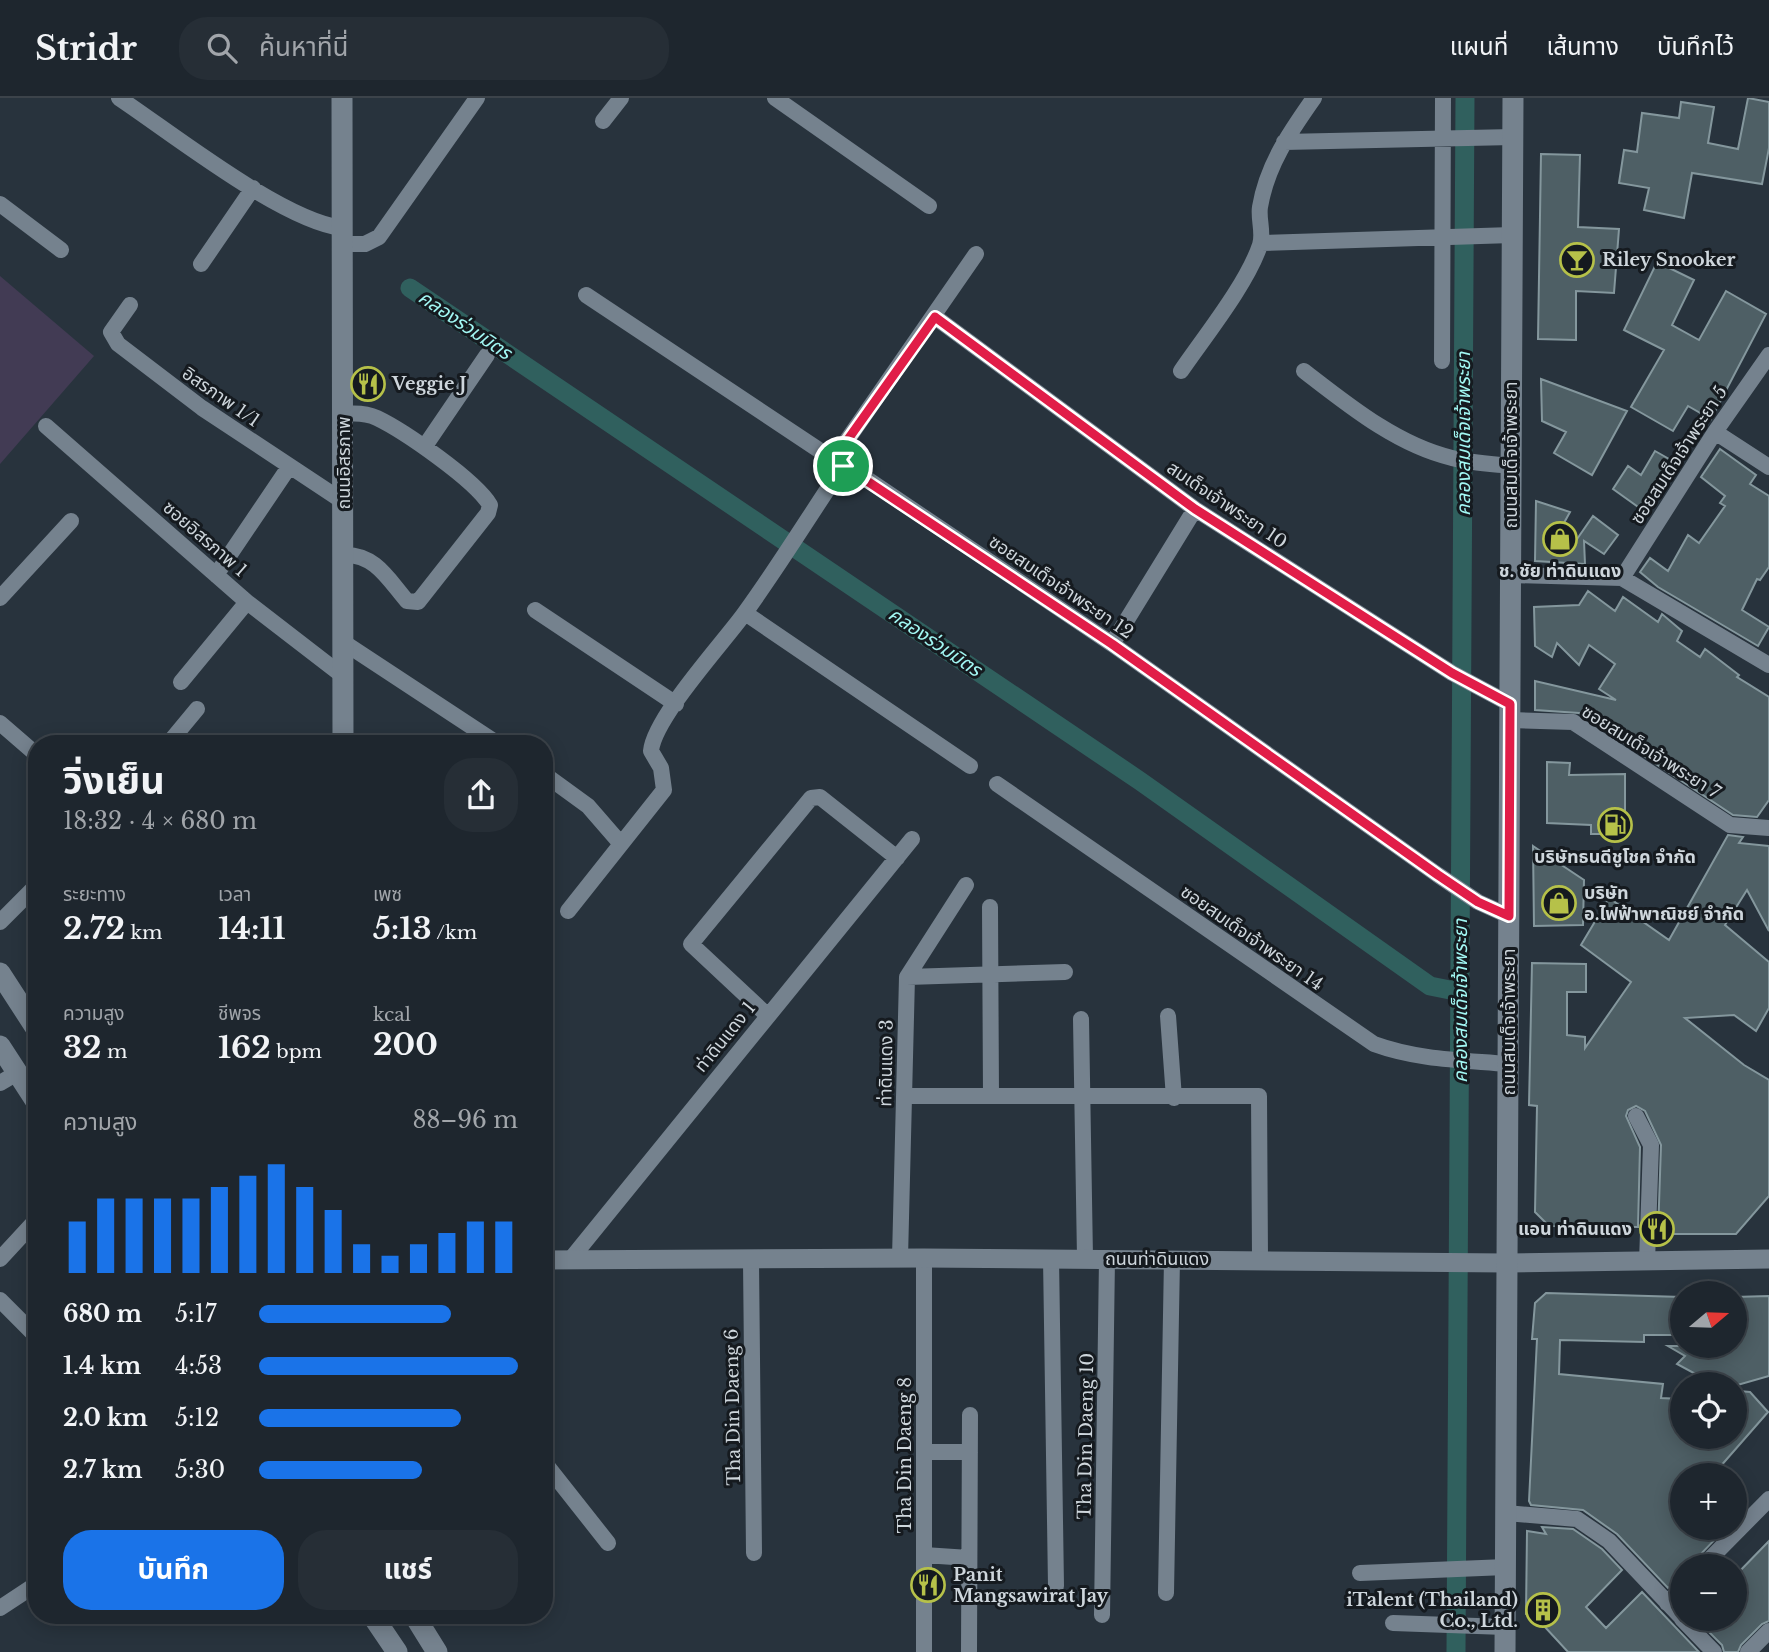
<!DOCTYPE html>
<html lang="th">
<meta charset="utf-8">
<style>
body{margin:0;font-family:"Libre Baskerville","Noto Sans Thai",serif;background:#262e36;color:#f1f3f6;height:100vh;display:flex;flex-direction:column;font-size:26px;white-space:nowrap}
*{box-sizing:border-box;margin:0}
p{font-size:23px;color:#a1a5aa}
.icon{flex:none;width:38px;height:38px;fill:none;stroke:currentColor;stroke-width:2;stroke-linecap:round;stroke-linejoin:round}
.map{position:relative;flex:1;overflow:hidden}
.panel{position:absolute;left:28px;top:637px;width:525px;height:889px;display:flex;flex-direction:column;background:#1e262e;border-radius:28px;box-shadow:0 4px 18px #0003,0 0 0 2px #3c434a}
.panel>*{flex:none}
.needle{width:46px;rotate:71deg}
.buttons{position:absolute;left:1670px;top:1183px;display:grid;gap:14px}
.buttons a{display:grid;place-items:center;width:77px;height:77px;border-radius:50%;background:#1e262e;box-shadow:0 4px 18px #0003,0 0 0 2px #3c434a;font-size:35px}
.pin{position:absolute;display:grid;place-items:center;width:60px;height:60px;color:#fff;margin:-30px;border:4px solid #fff;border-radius:50%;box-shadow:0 2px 7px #0007}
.round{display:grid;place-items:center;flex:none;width:74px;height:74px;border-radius:28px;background:#262e36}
.overview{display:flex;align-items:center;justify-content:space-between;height:119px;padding:0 35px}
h1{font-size:38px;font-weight:700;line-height:52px}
.metrics{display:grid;grid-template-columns:repeat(3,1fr);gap:10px;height:119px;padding:7px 35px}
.metrics div{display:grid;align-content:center}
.metrics b{font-size:30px;font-weight:700}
.metrics small{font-size:19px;font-weight:400}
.metrics p{font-size:19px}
.chart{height:196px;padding:14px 35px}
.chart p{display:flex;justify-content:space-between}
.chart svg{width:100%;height:126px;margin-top:7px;stroke:#1a73e8;stroke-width:6}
.primary-button{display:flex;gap:14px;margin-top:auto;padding:14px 35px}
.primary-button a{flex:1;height:80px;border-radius:28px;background:#1a73e8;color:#fff;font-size:28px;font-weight:700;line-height:80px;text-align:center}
.primary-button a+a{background:#262e36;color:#f1f3f6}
ul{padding:0 35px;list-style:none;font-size:23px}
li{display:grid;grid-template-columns:112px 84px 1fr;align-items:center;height:52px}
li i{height:18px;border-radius:9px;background:#1a73e8}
header{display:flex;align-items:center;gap:42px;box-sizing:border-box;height:98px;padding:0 35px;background:#1e262e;border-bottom:2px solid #3c434a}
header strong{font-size:33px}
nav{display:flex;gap:38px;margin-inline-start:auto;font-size:24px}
.search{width:490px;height:63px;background:#262e36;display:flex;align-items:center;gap:18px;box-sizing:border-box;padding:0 24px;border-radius:28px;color:#a1a5aa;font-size:26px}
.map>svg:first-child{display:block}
.green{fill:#423b54}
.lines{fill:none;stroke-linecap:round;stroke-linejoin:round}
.canal{stroke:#30605e;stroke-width:19}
.building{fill:#4e5f65;stroke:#84979d;stroke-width:2}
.minor{stroke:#75828e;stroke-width:16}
.tertiary{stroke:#75828e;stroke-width:19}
.secondary{stroke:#75828e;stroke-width:21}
.route-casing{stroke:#fff;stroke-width:14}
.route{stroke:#e11d48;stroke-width:9}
.labels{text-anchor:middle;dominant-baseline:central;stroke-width:6;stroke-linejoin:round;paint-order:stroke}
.poi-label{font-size:18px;font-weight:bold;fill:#ced6dc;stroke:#151a1f;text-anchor:start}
.street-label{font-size:18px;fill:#ced6dc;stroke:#151a1f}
.water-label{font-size:19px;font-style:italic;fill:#a2f7f3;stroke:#151a1f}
</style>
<header>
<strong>Stridr</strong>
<div class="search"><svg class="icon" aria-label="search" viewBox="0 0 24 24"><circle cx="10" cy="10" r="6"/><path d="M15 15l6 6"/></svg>ค้นหาที่นี่</div>
<nav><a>แผนที่</a><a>เส้นทาง</a><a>บันทึกไว้</a></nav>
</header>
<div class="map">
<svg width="1769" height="1554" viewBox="0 0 1769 1554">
<rect width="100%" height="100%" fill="#28333d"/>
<path class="green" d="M0,178L94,258L0,366Z"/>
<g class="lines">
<path class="canal" d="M410,190L1140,683L1430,888L1460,894
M1456,1554L1465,0"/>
</g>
<path class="building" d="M1748,0L1769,4V50L1762,86L1692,75L1684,120L1644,112L1649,90L1619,85L1624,52L1637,54L1642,15L1679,20L1681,4L1714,9L1708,45L1738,51Z
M1541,56L1580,57L1578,129L1619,131L1614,195L1576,193V242L1538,241Z
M1657,164L1694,182L1672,227L1699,242L1726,193L1766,216L1711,321L1688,308L1673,333L1631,309L1664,252L1624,232Z
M1541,281L1627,313L1592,377L1554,355L1566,334L1542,323Z
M1720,351L1756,377L1750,386L1769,398V469L1760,482L1757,481L1742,512L1769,529L1758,548L1658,489L1640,474L1650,460L1668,473L1688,437L1699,445L1725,408L1720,405L1725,398L1701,379Z
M1655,353L1678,366L1666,385L1661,382L1641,411L1613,391L1628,368L1641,377Z
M1536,403L1570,414L1559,434L1575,444L1593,418L1618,437L1604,456L1584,443L1585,466L1535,463Z
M1588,493L1615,513L1623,499L1658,524L1662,516L1682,533L1677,543L1700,559L1705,551L1739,577L1737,579L1769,599V702L1757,719L1733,717L1579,615L1535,612V583L1616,602L1599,591L1615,566L1589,547L1579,567L1557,545L1552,559L1535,548L1534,509L1579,507Z
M1547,664L1570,665L1569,677L1625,676V736H1591V727L1547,725Z
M1728,737L1743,739L1739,745L1769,748V833L1747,792L1725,827L1769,864V910L1756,933L1734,917L1685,920L1744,967L1769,982V1098L1736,1136H1658L1661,1047L1645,1013L1636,1008L1628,1012L1626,1018L1640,1049L1638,1129L1549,1128L1535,1114L1537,1008L1529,1007L1532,865L1586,866V894H1567V937L1585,939V950L1631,884L1581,847L1609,800L1669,842Z
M1533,748L1584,782L1583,827L1534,828Z
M1546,1195L1682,1199V1237H1644V1244L1560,1242L1559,1276L1663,1286L1661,1300L1682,1301V1339H1734V1297L1739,1293L1750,1294L1768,1314L1719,1370L1726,1377H1682V1430H1726L1696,1461L1693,1468H1682V1480L1668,1490L1617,1436L1583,1412L1531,1407L1529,1403L1537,1241H1532L1535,1205Z
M1769,1198V1278L1734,1288L1714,1286L1677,1266L1685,1258L1668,1248H1734V1199Z
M1542,1429L1573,1431L1602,1451L1622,1472L1586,1509L1606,1530L1642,1494L1699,1554H1568L1545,1529L1526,1516L1527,1433L1546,1436Z
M1769,1443V1523L1762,1526L1741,1547L1738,1554H1724L1722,1547L1696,1521H1734V1479Z"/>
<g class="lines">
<path class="minor" d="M119,0C173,36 283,123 342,130
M775,0L929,108
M603,23L621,0
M1284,44L1513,39
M0,106L61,152
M1261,145L1512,137
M343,146H365L379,139L477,0
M201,166L253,90
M586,197L843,368L858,375L1112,546L1438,777L1478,804L1509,818
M130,207L111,234L118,246L202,310L344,404
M935,219L1195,411L1452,575L1510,606
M1442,263L1443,0
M1181,273C1205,238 1247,186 1260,147C1264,135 1258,121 1260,109C1267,67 1290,34 1314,0
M1304,273C1348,307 1397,347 1452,360C1471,365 1492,366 1511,368
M46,328L247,504L343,578
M1715,334L1769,369
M425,348L487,257
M834,361L976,156
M344,457C375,456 388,481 407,503L418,504L488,415L490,407C475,382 404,333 377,320C366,315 356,315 345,316
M216,477L289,369
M1511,477L1622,480L1769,567
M1622,480L1715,334L1769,257
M0,500L71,423
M535,512L676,606
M745,515L970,668
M343,544L498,646
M1112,546L1195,411
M181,584L247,504
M1510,622L1573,624L1730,727L1769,730
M0,625L37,657
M168,646L197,611
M544,676L588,708L621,746
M997,686L1374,946C1418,962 1462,962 1508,966
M990,809L991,998
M568,813L664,692L661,670L651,653C654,620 723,545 744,516C779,468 810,417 843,368
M0,824L37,787
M907,879L1065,874
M768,918L691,846L811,700L820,699L897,760
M1168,918L1174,1000
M1081,921L1085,1160
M0,985L17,975
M905,998H1259L1260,1161
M1636,1018L1651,1047L1647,1164
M900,1160L907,879L966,787
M1051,1160L1056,1488
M0,1161L37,1121
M570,1162L912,741
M751,1163L754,1455
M0,1202L37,1239
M924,1354H970
M544,1364L608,1445
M1506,1415L1577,1421L1609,1443L1682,1520
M924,1457L969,1460
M1703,1468L1769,1401
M1360,1475L1506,1469
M1166,1495L1172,1161
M1667,1505L1682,1490
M0,1510L32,1489
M1102,1517L1107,1160
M1682,1521L1714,1554
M1393,1525L1505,1529
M924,1554V1160
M969,1554L970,1317
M1748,1554L1769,1533"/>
<path class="tertiary" d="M544,1162L924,1160L1507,1165L1769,1161"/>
<path class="secondary" d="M342,0L343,646
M0,875L37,932
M0,948L37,1005
M372,1517L397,1554
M414,1517L437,1554
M1505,1554L1513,0"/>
</g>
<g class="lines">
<g class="route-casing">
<path id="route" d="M935,219L1195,411L1452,575L1510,606L1509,818L1478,804L1438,777L1112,546L834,361Z"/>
</g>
<use href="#route" class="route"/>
</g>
<defs>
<g id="bar-ring" transform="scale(1.75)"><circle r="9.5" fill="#151a1f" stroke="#b6c149" stroke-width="1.5"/><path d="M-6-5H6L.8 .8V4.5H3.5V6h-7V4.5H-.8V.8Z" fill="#b6c149"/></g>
<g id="restaurant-ring" transform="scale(1.75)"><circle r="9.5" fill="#151a1f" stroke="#b6c149" stroke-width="1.5"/><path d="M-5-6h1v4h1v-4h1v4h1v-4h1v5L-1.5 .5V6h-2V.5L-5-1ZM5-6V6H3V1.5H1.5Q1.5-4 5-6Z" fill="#b6c149"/></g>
<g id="shop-ring" transform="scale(1.75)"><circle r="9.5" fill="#151a1f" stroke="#b6c149" stroke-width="1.5"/><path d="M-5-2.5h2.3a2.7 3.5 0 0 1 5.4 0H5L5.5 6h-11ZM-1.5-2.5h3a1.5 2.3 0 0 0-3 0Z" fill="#b6c149"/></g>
<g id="fuel-ring" transform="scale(1.75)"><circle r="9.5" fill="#151a1f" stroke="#b6c149" stroke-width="1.5"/><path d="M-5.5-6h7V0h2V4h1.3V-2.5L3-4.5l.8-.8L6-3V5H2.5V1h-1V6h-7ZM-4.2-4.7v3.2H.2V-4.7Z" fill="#b6c149"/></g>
<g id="building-ring" transform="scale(1.75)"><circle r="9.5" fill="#151a1f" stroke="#b6c149" stroke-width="1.5"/><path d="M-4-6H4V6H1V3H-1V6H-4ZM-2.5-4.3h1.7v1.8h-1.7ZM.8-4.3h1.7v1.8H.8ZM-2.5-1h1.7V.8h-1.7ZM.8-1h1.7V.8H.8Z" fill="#b6c149"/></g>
</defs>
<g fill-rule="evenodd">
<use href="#bar-ring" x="1577" y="162"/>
<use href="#restaurant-ring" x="368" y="286"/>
<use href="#shop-ring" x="1560" y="441"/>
<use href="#fuel-ring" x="1615" y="727"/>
<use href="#shop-ring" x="1559" y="805"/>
<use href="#restaurant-ring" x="1657" y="1131"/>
<use href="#restaurant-ring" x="928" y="1487"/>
<use href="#building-ring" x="1543" y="1512"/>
</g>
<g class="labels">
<g class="poi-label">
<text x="1602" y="162">Riley Snooker</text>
<text x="392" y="286">Veggie J</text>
<text x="1560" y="473" text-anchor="middle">ช. ชัย ท่าดินแดง</text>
<text x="1615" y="759" text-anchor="middle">บริษัทธนดีชูโชค จำกัด</text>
<text x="1584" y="795">บริษัท<tspan x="1584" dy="21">อ.ไฟฟ้าพาณิชย์ จำกัด</tspan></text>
<text x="1632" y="1131" text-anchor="end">แอน ท่าดินแดง</text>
<text x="953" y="1477">Panit<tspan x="953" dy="21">Mangsawirat Jay</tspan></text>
<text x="1518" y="1502" text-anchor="end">iTalent (Thailand)<tspan x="1518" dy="21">Co., Ltd.</tspan></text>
</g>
<g class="street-label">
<text transform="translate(221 299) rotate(35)">อิสรภาพ 1/1</text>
<text transform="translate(1511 357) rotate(-90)">ถนนสมเด็จเจ้าพระยา</text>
<text transform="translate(1679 357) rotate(-57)">ซอยสมเด็จเจ้าพระยา 5</text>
<text transform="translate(344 365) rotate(-90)">ถนนอิสรภาพ</text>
<text transform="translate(1227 407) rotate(34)">สมเด็จเจ้าพระยา 10</text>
<text transform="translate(205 441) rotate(41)">ซอยอิสรภาพ 1</text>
<text transform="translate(1061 489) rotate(34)">ซอยสมเด็จเจ้าพระยา 12</text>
<text transform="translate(1651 654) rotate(32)">ซอยสมเด็จเจ้าพระยา 7</text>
<text transform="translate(1252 840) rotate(35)">ซอยสมเด็จเจ้าพระยา 14</text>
<text transform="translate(1509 924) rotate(-90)">ถนนสมเด็จเจ้าพระยา</text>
<text transform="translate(725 939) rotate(-51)">ท่าดินแดง 1</text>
<text transform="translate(886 965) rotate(-89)">ท่าดินแดง 3</text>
<text x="1157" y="1161">ถนนท่าดินแดง</text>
<text transform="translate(733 1309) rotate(-91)">Tha Din Daeng 6</text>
<text transform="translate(1086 1338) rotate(-89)">Tha Din Daeng 10</text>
<text transform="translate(905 1357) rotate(-90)">Tha Din Daeng 8</text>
</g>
<g class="water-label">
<text transform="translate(465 227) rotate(34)">คลองร่วมมิตร</text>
<text transform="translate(1463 336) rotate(-90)">คลองสมเด็จเจ้าพระยา</text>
<text transform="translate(935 544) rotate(34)">คลองร่วมมิตร</text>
<text transform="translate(1460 903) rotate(-90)">คลองสมเด็จเจ้าพระยา</text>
</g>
</g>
</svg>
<div class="buttons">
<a><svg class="needle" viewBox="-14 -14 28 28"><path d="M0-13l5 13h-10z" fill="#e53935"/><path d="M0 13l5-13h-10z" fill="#a1a5aa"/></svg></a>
<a><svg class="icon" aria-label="locate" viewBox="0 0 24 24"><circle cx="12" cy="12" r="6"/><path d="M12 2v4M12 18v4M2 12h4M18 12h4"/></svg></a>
<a>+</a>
<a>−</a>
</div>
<div class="pin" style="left:843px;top:368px;background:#1e9e55"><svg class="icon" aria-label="arrive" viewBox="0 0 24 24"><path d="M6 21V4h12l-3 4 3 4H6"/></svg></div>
<section class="panel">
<div class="overview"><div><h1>วิ่งเย็น</h1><p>18:32 · 4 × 680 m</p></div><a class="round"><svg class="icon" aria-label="share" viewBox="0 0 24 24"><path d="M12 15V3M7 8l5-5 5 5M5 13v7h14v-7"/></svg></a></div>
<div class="metrics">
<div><p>ระยะทาง</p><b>2.72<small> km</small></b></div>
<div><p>เวลา</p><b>14:11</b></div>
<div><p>เพซ</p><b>5:13<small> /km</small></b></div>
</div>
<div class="metrics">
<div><p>ความสูง</p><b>32<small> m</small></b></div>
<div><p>ชีพจร</p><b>162<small> bpm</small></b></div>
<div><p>kcal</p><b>200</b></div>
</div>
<div class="chart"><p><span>ความสูง</span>88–96 m</p>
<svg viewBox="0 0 160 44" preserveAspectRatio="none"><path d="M5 44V26M15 44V18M25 44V18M35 44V18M45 44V18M55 44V14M65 44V10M75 44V6M85 44V14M95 44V22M105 44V34M115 44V38M125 44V34M135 44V30M145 44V26M155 44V26"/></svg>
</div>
<ul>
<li><b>680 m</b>5:17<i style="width:74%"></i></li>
<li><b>1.4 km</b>4:53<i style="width:100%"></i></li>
<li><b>2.0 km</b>5:12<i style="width:78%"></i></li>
<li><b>2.7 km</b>5:30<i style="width:63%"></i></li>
</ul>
<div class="primary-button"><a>บันทึก</a><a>แชร์</a></div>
</section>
</div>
